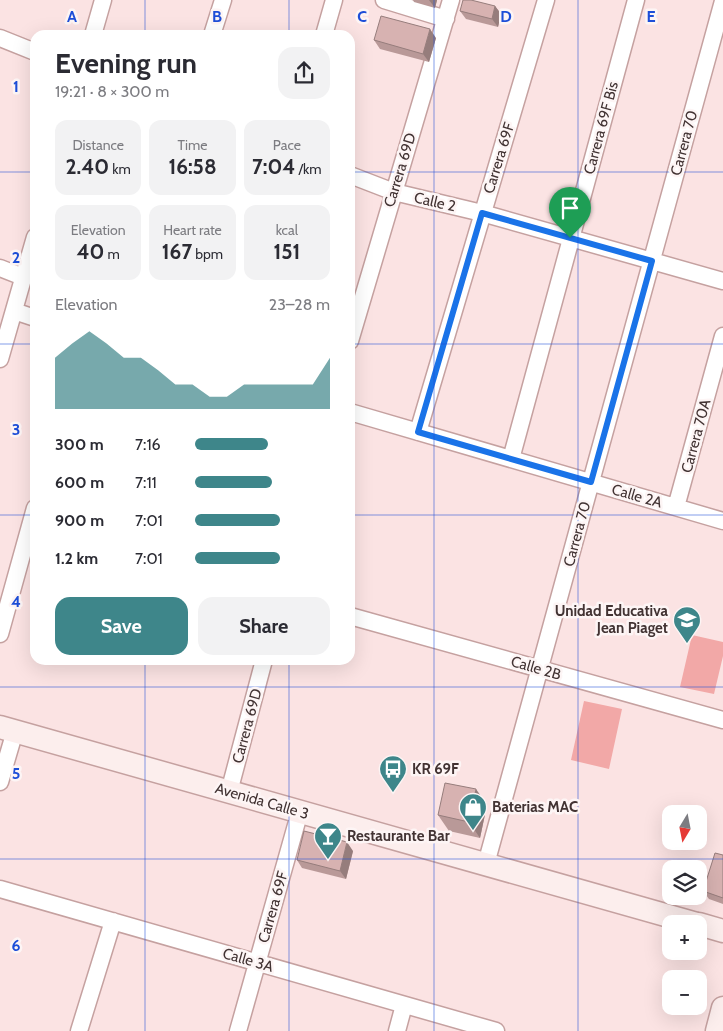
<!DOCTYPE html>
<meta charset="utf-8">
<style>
body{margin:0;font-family:Cabin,sans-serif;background:#f2f2f3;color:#2b2b33;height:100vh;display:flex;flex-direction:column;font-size:19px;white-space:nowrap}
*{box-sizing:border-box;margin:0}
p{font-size:16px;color:#7c7c81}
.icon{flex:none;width:28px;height:28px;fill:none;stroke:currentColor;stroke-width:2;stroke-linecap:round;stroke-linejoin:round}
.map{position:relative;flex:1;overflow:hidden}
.details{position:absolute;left:30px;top:30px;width:325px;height:635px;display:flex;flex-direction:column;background:#fff;border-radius:15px;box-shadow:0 5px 20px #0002}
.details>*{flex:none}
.needle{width:32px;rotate:190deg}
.tools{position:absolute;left:662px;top:805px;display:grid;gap:10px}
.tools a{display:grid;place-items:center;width:45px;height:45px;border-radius:10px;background:#fff;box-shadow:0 5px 20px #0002;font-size:25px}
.pin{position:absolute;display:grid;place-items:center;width:42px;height:42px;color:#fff;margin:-51px -21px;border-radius:50% 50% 50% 0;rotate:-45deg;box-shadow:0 0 5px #0007}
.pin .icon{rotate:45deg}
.round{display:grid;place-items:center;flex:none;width:52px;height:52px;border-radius:15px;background:#f2f2f3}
.headline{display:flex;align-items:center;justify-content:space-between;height:85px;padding:0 25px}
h1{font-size:28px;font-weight:800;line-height:38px}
.figures{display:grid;grid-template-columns:repeat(3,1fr);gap:8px;height:85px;padding:5px 25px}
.figures div{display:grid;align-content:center;border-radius:12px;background:#f2f2f3;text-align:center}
.figures b{font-size:21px;font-weight:800}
.figures small{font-size:14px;font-weight:400}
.figures p{font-size:14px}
.chart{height:140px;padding:10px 25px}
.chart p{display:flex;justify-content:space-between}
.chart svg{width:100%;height:90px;margin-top:5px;fill:#3e868a;opacity:.7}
.button{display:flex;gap:10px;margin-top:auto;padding:10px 25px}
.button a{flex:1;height:58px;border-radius:15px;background:#3e868a;color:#fff;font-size:20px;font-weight:800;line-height:58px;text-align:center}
.button a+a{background:#f2f2f3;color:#2b2b33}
ul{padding:0 25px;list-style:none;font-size:16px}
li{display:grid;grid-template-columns:80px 60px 1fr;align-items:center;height:38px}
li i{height:12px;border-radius:6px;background:#3e868a}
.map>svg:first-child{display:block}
.green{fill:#f2a8a7}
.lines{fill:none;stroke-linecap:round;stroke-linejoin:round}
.street-casing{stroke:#c5a1a0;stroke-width:19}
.secondary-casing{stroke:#c5a1a0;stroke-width:25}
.street{stroke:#fff;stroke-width:16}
.secondary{stroke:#fceeed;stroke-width:22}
.wall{fill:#b99998}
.shaded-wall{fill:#967d7c}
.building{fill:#d7b2b1;stroke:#967d7c}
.route-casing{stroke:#fff;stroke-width:10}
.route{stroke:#1a73e8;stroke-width:6}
.grid{fill:none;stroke:#1d4ed8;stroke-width:1;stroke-opacity:0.55}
.labels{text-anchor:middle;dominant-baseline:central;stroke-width:5;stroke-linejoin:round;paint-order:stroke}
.street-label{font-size:15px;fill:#423333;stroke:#fdf5f5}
.poi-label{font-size:15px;font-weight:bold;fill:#423333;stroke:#fdf5f5;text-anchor:start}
.grid-label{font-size:16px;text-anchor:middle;font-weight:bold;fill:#1d4ed8;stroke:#fdf5f5;stroke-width:5;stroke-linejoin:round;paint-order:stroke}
</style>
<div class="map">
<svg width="723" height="1031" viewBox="0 0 723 1031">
<rect width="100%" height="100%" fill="#fbe3e3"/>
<path class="green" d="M692,635L723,642V656L714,694L680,687Z
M584,701L622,709L609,769L571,760Z"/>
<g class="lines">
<g class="street-casing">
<path id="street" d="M384,0L446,19
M93,35L103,0
M212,35L223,0
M324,35L334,0
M0,38L35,52
M350,175L394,192L482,213L723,281
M0,268L23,277
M14,311L35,318
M350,341L451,0
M0,359L35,237
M350,412L723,521
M418,432L546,0
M511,459L636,0
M676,507L723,336
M350,616L723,720
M0,634L35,508
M0,782L15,731
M229,792L264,660
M486,864L723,1
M0,889L496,1031
M79,1031L113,921
M238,1031L300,811
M397,1031L404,1005"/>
</g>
<g class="secondary-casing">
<path id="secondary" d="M0,727L697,924
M699,924L723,931
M717,1031L723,1008"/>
</g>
<use href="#street" class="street"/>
<use href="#secondary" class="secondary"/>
</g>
<path class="wall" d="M413,0H437L435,8L414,2Z
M495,6L501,14L498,27L466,19L460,11Z
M436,38L429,62L380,49L374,40Z
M487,805L480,838L449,831L438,815Z
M353,851L346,879L302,868L297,860Z
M723,855V904L709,899L703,891Z"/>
<path class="shaded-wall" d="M429,0H437L435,8Z
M495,6L501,14L498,27L492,19Z
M430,29L436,38L429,62L423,54Z
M476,789L487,805L480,838L469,822Z
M347,842L353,851L346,879L340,871Z"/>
<path class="building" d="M463,0H471L495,6L492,19L460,11Z
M381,16L430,29L423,54L374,40Z
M445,783L476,789L469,822L438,815Z
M304,831L347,842L340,871L297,860Z
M715,853L723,855V898L703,891Z"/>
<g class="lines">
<g class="route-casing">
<path id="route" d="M482,213L652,261L591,482L418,432Z"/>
</g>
<use href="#route" class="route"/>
</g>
<path class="grid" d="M145,0V35M289,0V35M434,0V1031M578,0V1031M0,172H35M350,172H723M0,344H35M350,344H723M0,515H35M350,515H723M145,660V1031M289,660V1031M0,687H723M0,859H723"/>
<defs>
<g id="school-pin" transform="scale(1.4375)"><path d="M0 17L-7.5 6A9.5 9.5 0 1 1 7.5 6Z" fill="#3e868a" stroke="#fdf5f5"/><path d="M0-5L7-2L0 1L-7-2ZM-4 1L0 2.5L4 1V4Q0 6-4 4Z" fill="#fff"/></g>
<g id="bus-pin" transform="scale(1.4375)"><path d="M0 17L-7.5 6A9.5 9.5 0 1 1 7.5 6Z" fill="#3e868a" stroke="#fdf5f5"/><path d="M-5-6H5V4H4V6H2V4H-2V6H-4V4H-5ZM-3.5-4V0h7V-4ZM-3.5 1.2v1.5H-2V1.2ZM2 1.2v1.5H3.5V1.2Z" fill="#fff"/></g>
<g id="shop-pin" transform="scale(1.4375)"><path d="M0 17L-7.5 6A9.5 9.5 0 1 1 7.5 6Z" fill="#3e868a" stroke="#fdf5f5"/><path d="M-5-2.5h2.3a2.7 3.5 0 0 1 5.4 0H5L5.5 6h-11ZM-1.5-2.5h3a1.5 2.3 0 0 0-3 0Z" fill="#fff"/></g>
<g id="bar-pin" transform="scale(1.4375)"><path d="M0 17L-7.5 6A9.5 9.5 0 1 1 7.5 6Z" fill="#3e868a" stroke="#fdf5f5"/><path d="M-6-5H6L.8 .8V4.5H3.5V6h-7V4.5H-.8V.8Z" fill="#fff"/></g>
</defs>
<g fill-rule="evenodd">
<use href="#school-pin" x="687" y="620"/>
<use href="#bus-pin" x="393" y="769"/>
<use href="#shop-pin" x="473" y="807"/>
<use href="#bar-pin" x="328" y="836"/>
</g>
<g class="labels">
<g class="street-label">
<text transform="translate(601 128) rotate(-75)">Carrera 69F Bis</text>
<text transform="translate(684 143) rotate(-75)">Carrera 70</text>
<text transform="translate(499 158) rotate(-73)">Carrera 69F</text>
<text transform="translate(400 170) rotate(-73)">Carrera 69D</text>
<text transform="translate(435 202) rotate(13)">Calle 2</text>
<text transform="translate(696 436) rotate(-75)">Carrera 70A</text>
<text transform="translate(637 496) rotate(16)">Calle 2A</text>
<text transform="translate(577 534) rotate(-75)">Carrera 70</text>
<text transform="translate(536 668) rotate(16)">Calle 2B</text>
<text transform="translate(247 726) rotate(-75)">Carrera 69D</text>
<text transform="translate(262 801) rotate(16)">Avenida Calle 3</text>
<text transform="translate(273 907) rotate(-74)">Carrera 69F</text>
<text transform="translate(248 960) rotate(16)">Calle 3A</text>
</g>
<g class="poi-label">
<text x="668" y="611" text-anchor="end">Unidad Educativa<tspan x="668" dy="17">Jean Piaget</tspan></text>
<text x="412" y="769">KR 69F</text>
<text x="492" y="807">Baterias MAC</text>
<text x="347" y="836">Restaurante Bar</text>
</g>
</g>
<g class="grid-label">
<text x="72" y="22">A</text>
<text x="217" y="22">B</text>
<text x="362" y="22">C</text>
<text x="506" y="22">D</text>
<text x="651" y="22">E</text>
<text x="16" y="92">1</text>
<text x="16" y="263">2</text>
<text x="16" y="435">3</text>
<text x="16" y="607">4</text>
<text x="16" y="779">5</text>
<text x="16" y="951">6</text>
</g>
</svg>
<div class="tools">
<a><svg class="needle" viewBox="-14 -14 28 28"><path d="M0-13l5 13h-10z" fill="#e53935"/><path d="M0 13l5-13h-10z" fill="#7c7c81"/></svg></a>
<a><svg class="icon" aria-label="layers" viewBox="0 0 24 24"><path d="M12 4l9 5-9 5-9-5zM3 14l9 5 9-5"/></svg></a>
<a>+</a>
<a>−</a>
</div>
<div class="pin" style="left:570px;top:238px;background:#1e9e55"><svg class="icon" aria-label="arrive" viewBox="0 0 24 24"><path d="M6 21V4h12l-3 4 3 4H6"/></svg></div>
<section class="details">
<div class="headline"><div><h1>Evening run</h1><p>19:21 · 8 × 300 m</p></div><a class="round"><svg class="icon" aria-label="share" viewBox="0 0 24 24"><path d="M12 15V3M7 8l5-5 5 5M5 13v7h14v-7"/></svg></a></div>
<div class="figures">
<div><p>Distance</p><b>2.40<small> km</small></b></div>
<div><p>Time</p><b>16:58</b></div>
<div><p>Pace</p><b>7:04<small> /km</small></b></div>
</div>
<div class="figures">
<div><p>Elevation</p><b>40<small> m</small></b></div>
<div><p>Heart rate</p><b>167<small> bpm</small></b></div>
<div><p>kcal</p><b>151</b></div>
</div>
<div class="chart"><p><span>Elevation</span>23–28 m</p>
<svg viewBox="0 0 160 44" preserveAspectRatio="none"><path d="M0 44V19L10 12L20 6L30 12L40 19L50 19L60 25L70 32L80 32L90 38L100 38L110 32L120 32L130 32L140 32L150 32L160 19V44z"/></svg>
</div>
<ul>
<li><b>300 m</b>7:16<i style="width:54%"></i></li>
<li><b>600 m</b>7:11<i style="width:57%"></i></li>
<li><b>900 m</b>7:01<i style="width:63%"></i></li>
<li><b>1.2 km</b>7:01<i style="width:63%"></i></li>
</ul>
<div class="button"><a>Save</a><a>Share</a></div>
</section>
</div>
